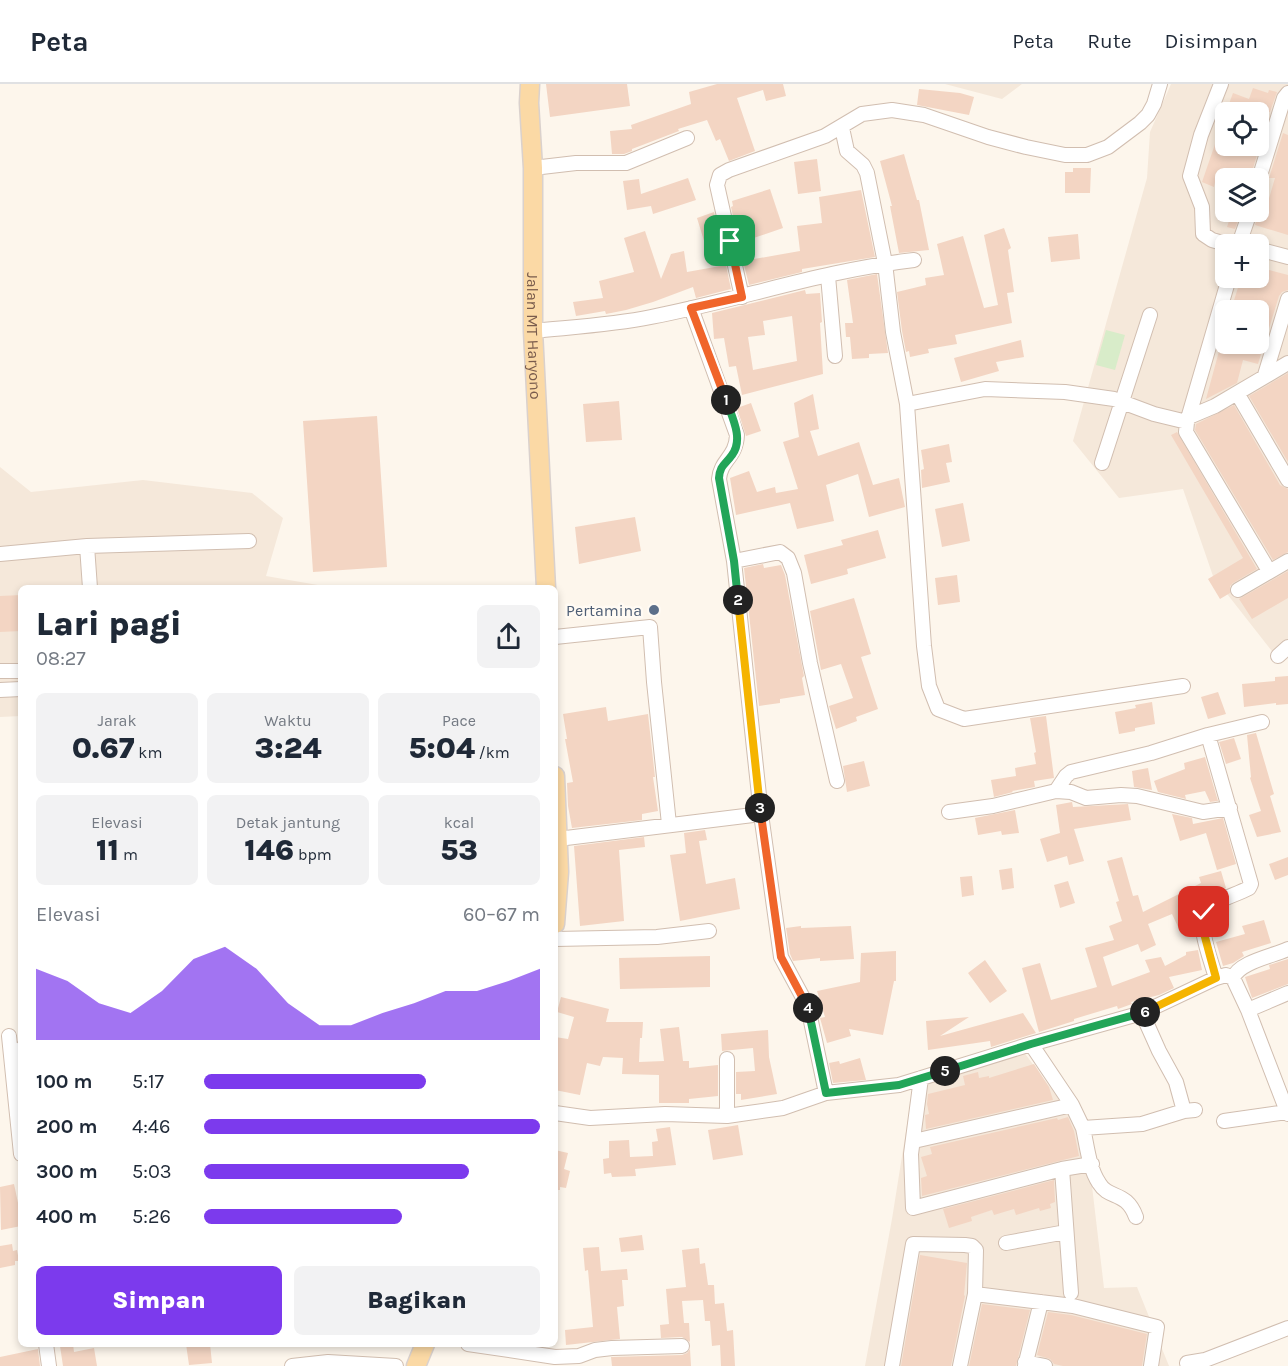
<!DOCTYPE html>
<html lang="id">
<meta charset="utf-8">
<style>
body{margin:0;font-family:Karla,sans-serif;background:#f2f2f3;color:#1f2937;height:100vh;display:flex;flex-direction:column;font-size:22px;white-space:nowrap}
*{box-sizing:border-box;margin:0}
p{font-size:20px;color:#747a83}
.icon{flex:none;width:33px;height:33px;fill:none;stroke:currentColor;stroke-width:2;stroke-linecap:round;stroke-linejoin:round}
.map{position:relative;flex:1;overflow:hidden}
.details{position:absolute;left:18px;top:501px;width:540px;height:762px;display:flex;flex-direction:column;background:#fff;border-radius:9px;box-shadow:0 3px 9px #0003}
.details>*{flex:none}
.buttons{position:absolute;left:1215px;top:18px;display:grid;gap:12px}
.buttons a{display:grid;place-items:center;width:54px;height:54px;border-radius:9px;background:#fff;box-shadow:0 3px 9px #0003;font-size:30px}
.pin{position:absolute;display:grid;place-items:center;width:51px;height:51px;color:#fff;margin:-26px;border-radius:12px;box-shadow:0 3px 9px #0006}
.km{position:absolute;width:30px;height:30px;margin:-15px;border-radius:50%;background:#222;color:#fff;font-size:16px;line-height:30px;text-align:center}
.round{display:grid;place-items:center;flex:none;width:63px;height:63px;border-radius:9px;background:#f2f2f3}
.summary{display:flex;align-items:center;justify-content:space-between;height:102px;padding:0 18px}
h1{font-size:33px;font-weight:800;line-height:45px}
.metrics{display:grid;grid-template-columns:repeat(3,1fr);gap:9px;height:102px;padding:6px 18px}
.metrics div{display:grid;align-content:center;border-radius:9px;background:#f2f2f3;text-align:center}
.metrics b{font-size:30px;font-weight:800}
.metrics small{font-size:16px;font-weight:400}
.metrics p{font-size:16px}
.chart{height:168px;padding:12px 18px}
.chart p{display:flex;justify-content:space-between}
.chart svg{width:100%;height:108px;margin-top:6px;fill:#7c3aed;opacity:.7}
.button{display:flex;gap:12px;margin-top:auto;padding:12px 18px}
.button a{flex:1;height:69px;border-radius:9px;background:#7c3aed;color:#fff;font-size:24px;font-weight:800;line-height:69px;text-align:center}
.button a+a{background:#f2f2f3;color:#1f2937}
ul{padding:0 18px;list-style:none;font-size:20px}
li{display:grid;grid-template-columns:96px 72px 1fr;align-items:center;height:45px}
li i{height:15px;border-radius:8px;background:#7c3aed}
header{display:flex;align-items:center;gap:36px;box-sizing:border-box;height:84px;padding:0 30px;background:#fff;border-bottom:2px solid #e0e1e3}
header strong{font-size:28px}
nav{display:flex;gap:33px;margin-inline-start:auto;font-size:21px}
.map>svg:first-child{display:block}
.residential{fill:#f5e8da;fill-rule:evenodd}
.green{fill:#d8ecc9}
.building{fill:#f3d5c3;fill-rule:evenodd}
.lines{fill:none;stroke-linecap:round;stroke-linejoin:round}
.minor-casing{stroke:#d1beb0;stroke-width:16}
.major-casing{stroke:#dad1cd;stroke-width:21}
.minor{stroke:#fff;stroke-width:14}
.major{stroke:#fbd9a5;stroke-width:18}
.split-1-casing{stroke:#fff;stroke-width:12}
.split-2-casing{stroke:#fff;stroke-width:12}
.split-3-casing{stroke:#fff;stroke-width:12}
.split-4-casing{stroke:#fff;stroke-width:12}
.split-5-casing{stroke:#fff;stroke-width:12}
.split-6-casing{stroke:#fff;stroke-width:12}
.split-7-casing{stroke:#fff;stroke-width:12}
.split-1{stroke:#f0652b;stroke-width:8}
.split-2{stroke:#22a559;stroke-width:8}
.split-3{stroke:#f5b400;stroke-width:8}
.split-4{stroke:#f0652b;stroke-width:8}
.split-5{stroke:#22a559;stroke-width:8}
.split-6{stroke:#22a559;stroke-width:8}
.split-7{stroke:#f5b400;stroke-width:8}
.service-dot{fill:#5c6f8a;stroke:#fffaf3;stroke-width:2}
.labels{text-anchor:middle;dominant-baseline:central;stroke-width:5;stroke-linejoin:round;paint-order:stroke}
.street-label{font-size:16px;fill:#7a5c4d;stroke:#fffaf3}
.service-label{font-size:16px;fill:#4e5e75;stroke:#fffaf3;text-anchor:end}
</style>
<header>
<strong>Peta</strong>
<nav><a>Peta</a><a>Rute</a><a>Disimpan</a></nav>
</header>
<div class="map">
<svg width="1288" height="1282" viewBox="0 0 1288 1282">
<rect width="100%" height="100%" fill="#fdf6ec"/>
<path class="residential" d="M945,0H1022L1002,15Z
M1171,0H1288V570L1278,575L1213,492L1183,405L1119,414L1073,357L1147,94L1150,48ZM1226,28H1258V62H1226ZM1226,94H1258V128H1226ZM1226,160H1258V194H1226ZM1226,226H1258V260H1226Z
M0,383L31,408L143,396L252,409L283,434L266,492L335,504H21V632L0,633Z
M1023,967L1070,1030L1090,1085L1104,1204L1137,1203L1169,1282H865L892,1135L913,1003Z"/>
<path class="green" d="M1106,246L1125,251L1115,286L1096,281Z"/>
<path class="building" d="M546,0H627L630,22L550,33Z
M717,0H783L786,12L766,17L763,6L737,14L755,67L729,77L720,55L716,57L707,36L678,45L679,47L632,65V67L624,70H612L610,47L632,45L631,41L691,20L689,8Z
M1253,4L1268,9L1269,6L1277,8L1270,28H1226L1233,9L1249,15Z
M919,5L960,9L974,13L969,31L917,21Z
M1224,34H1226V62H1258V43L1265,45L1250,94H1226V101L1215,98L1214,103L1202,98Z
M1283,49L1288,51V151L1255,141L1259,128H1265L1275,94H1269Z
M904,70L917,116H919L929,166L899,169L890,122H892L880,77Z
M817,75L821,107L798,110L794,78Z
M1073,84H1091L1090,109H1065V88H1073Z
M688,94L696,116L653,130L651,122L627,126L623,97L639,95L641,110Z
M770,105L783,144L739,159L731,123L733,122L732,117Z
M861,106L875,173L802,185V188L749,201L743,177L800,167L797,142L822,139L819,113Z
M714,128L722,165L708,170L697,134Z
M1217,128H1241L1235,145L1227,143L1230,134L1217,131Z
M1004,144L1011,164L1008,166L1014,208L1007,209L1012,239L955,251L957,260L928,265L929,269L910,273L909,267L906,268L902,247L897,208L926,201L925,194L944,191L937,160L963,152L984,224L998,221L984,151Z
M645,147L661,195L671,170L684,167L687,188L726,181L731,205L696,214L693,203L653,218L626,226L606,230L605,227L576,232L573,218L603,214L599,197L634,188L624,154Z
M1078,150L1080,175L1051,178L1048,153Z
M1258,183L1288,191V206L1282,208L1279,212L1258,280L1243,276L1237,299L1206,315L1221,260H1260L1258,259L1260,226H1231L1241,194H1258Z
M877,190L888,269L869,270V274L852,275L850,253H846L845,239H853L847,196Z
M805,206L806,210L820,209L822,238L820,239L823,290L742,311L736,282L729,283L724,254L714,255L712,229ZM792,232L797,277L753,286L748,253L765,251L763,237Z
M1021,256L1024,273L996,278L999,287L961,298L954,274Z
M1288,289V378L1249,312Z
M813,310L819,345L810,347L818,372L859,358L873,401L899,394L905,423L869,433L858,390L826,401L834,437L797,445L790,419L736,431L730,394L749,387L757,408L775,403L776,409L798,405L783,358L799,353L794,319Z
M619,317L622,356L586,358L583,320Z
M751,319L761,347L746,352L737,324Z
M1234,321L1280,401L1288,405V468L1273,476L1195,346L1196,340Z
M377,332L387,483L313,488L303,337Z
M1177,348L1257,485L1233,499L1230,502V509L1220,515L1208,495L1243,474L1171,351Z
M949,360L952,378L946,379L950,398L922,404L921,386L924,385L921,366Z
M963,419L970,457L942,463L935,425Z
M635,433L641,467L579,480L575,443Z
M878,446L886,474L847,485L848,490L811,500L804,471L843,461L841,456Z
M763,480L764,484L781,481L785,491L804,592L802,594L805,611L780,615V619L759,622L744,484Z
M1288,487V514L1252,535L1239,515Z
M957,491L960,518L938,521L935,494Z
M21,511V547L0,548V512Z
M854,514L871,570L861,573L878,625L856,633L857,637L836,645L829,622L853,614L841,580L821,586L810,527Z
M1288,592V620L1276,621V619L1244,623L1242,600L1275,597V593Z
M1218,608L1226,630L1208,635L1201,613Z
M1152,618L1155,640L1135,644V647L1119,650L1115,628L1136,624L1135,621Z
M606,623L608,637L648,630L655,693H653L658,727L642,730V736L572,744L568,722L567,699L573,698L565,655H567L563,630Z
M1046,632L1054,694L1034,697L1035,703L1012,707L1013,708L994,713L991,696L1016,692L1015,684L1036,680L1034,669L1036,668L1030,634Z
M1256,649L1274,710L1270,712L1281,748L1257,753L1249,731L1261,727L1250,694L1251,693L1247,651Z
M1234,654L1241,675L1226,680L1219,658Z
M1205,673L1218,717L1210,718L1205,707L1185,711L1186,715L1158,708L1154,697L1185,685L1184,679Z
M864,677L870,702L847,708L843,682Z
M1148,684L1152,706L1134,703L1132,687Z
M1072,718L1073,723L1128,720L1131,736L1074,745L1084,777L1069,781L1067,772L1047,778L1040,755L1060,749L1056,721Z
M1015,726L1019,749L1002,751L1001,747L978,751L975,734Z
M1172,730L1192,734L1193,740L1223,734L1236,780L1217,786L1206,749L1180,757Z
M705,746L707,756L699,757L706,800L735,794L740,825L680,837L670,771L686,769L684,749Z
M644,753L645,763L619,766L624,837L580,842L574,762Z
M1122,773L1133,812L1138,811L1143,828L1201,799L1199,793L1221,787L1226,804L1204,815L1189,818L1190,821L1186,822L1194,843L1181,849L1172,830L1148,840L1156,861L1141,868L1138,860L1103,873L1112,902L1150,888L1145,876L1161,873L1165,882L1186,871V868L1198,866L1202,886L1169,893L1174,904L1159,911L1131,918L1132,920L1118,925L1117,922L1074,935V937L1039,948L1022,884L1040,879L1051,916L1097,903L1085,864L1114,856L1109,842L1122,837L1116,818L1119,817L1107,777Z
M1288,773V791L1275,796L1269,780Z
M1012,784L1014,804L1002,806L999,786Z
M972,792L974,811L962,813L960,793Z
M1068,797L1075,819L1060,824L1054,801Z
M1264,836L1271,859L1242,868L1244,872L1233,879L1223,882L1216,858L1245,850L1242,842Z
M801,842V844L851,842L854,875L820,877V874L793,877L790,870L786,844Z
M896,867V897H894L883,951L849,945L851,952L827,959L820,934L825,933L817,907L860,898L861,869Z
M710,872V903L620,905L619,874Z
M1288,875V900L1252,914L1245,893L1270,885L1269,881Z
M985,876L1007,907L990,919L968,889Z
M561,913L609,925L606,938H643L642,954H640L639,978L664,977L660,945L679,943L683,977H689V984L718,981V1012L689,1015V1019H659V991L622,990L623,974L603,973L600,982L587,979L580,1011L555,1006V953L568,955L574,933L557,928Z
M1023,929L1036,949L991,963L990,957L928,966L926,937L969,933L940,952Z
M768,946L769,973L777,1010L741,1016V1010H736V988L755,987L753,964L722,967L721,950Z
M860,974L866,996L833,999L829,979L839,977L840,980Z
M1034,980L1049,1003L1053,1016L926,1045L925,1031L929,1030L927,1020L928,1010L965,1001L963,992L978,988L979,994L989,992V994Z
M1068,1033L1074,1047L1079,1072L922,1112L921,1094L927,1092L921,1073L932,1070L930,1063L1057,1034L1058,1036Z
M738,1041L743,1071L713,1076L708,1046Z
M670,1043L676,1081L635,1085L636,1092L612,1093L611,1089L604,1090L603,1075L609,1074V1057L629,1056L630,1073L653,1072L652,1058L658,1057L656,1045Z
M555,1066L568,1069L564,1085L570,1087L566,1104L560,1103V1106H555Z
M1054,1096L1055,1118L1050,1120L1051,1124L1040,1127L1039,1124L1016,1131L1014,1125L994,1131L992,1126L971,1133L972,1137L949,1144L943,1125Z
M14,1100L21,1133V1142L1,1146L0,1103Z
M642,1151L644,1166L621,1168L619,1154Z
M12,1160L13,1167L17,1166L19,1177H15V1181L0,1184V1162Z
M599,1163L601,1187L627,1185L628,1196H622L624,1222L617,1223L620,1255L566,1261L565,1246L593,1243L588,1186L585,1187L583,1164Z
M699,1164L700,1180L705,1179L708,1201H714L715,1220L724,1219L727,1247L733,1246L735,1282H721L720,1261L712,1262L710,1237H705L703,1216L682,1217L684,1239H689L690,1258L682,1253L661,1254L660,1241L669,1240L666,1205L686,1203L682,1166Z
M920,1171L967,1179L964,1211L965,1212L951,1282H901Z
M982,1220L1030,1226L1016,1282H969Z
M1048,1228L1071,1231L1147,1250L1142,1282H1063L1054,1280L1050,1275L1037,1271Z
M73,1260L74,1268L94,1264L97,1282H63L60,1262Z
M186,1260H210L212,1279L189,1281Z
M38,1265L40,1282H0V1273Z
M690,1265L691,1282H612L611,1273L682,1271L687,1269Z"/>
<g class="lines">
<g class="minor-casing">
<path id="minor" d="M1221,0L1201,51L1190,92L1202,123L1203,150L1212,156L1226,160
M842,44L847,67L863,81L867,89L885,179L893,248L907,320L924,562L929,602L938,625L964,635L1183,602
M533,84L576,79H626L687,54
M1258,98L1284,14L1288,9
M1239,160L1250,128
M1258,165L1288,173
M828,192L835,272
M1229,194L1187,338L1186,348L1269,487
M742,213L717,101L720,91L729,86L825,52L862,30L892,26L924,31L988,53L1026,63L1065,71H1087L1108,63L1140,39L1148,31L1154,20L1160,0
M691,224L737,351C736,374 721,375 719,395L734,477L761,730L781,873L808,923L826,1009
M533,247C572,243 612,241 651,233C739,216 825,186 914,176
M1265,291L1288,215
M1237,309L1288,396
M907,320L985,305L1065,308L1114,315L1154,330L1187,338
M1189,333L1215,322L1288,279
M1102,379L1150,231
M87,462L90,504
M0,470L87,462L249,457
M734,477L780,468L788,474L794,489L810,579L837,697
M1238,506L1288,477
M555,553L650,543L654,598L669,740
M1278,572L1288,563
M0,587H21
M0,606L21,605
M1208,651L1251,800L1249,804C1238,810 1214,817 1206,825C1195,837 1212,879 1216,894
M1056,707L1071,708L1086,714L1121,711L1137,712L1203,728L1230,724
M949,728L993,722L1056,707L1066,692L1071,688L1151,669L1208,651L1262,638
M558,755L761,730
M555,855L657,853L709,847
M1233,894C1239,878 1273,872 1288,865
M1248,926L1288,909
M1142,929L1159,967L1176,998L1184,1027L1195,1026
M9,952L21,1070
M21,965V974
M727,975V1032
M921,994L911,1070L913,1124L1062,1085L1071,1209
M1072,1021L1083,1044L1142,1040L1184,1027
M555,1029L590,1034L665,1030L727,1032L783,1024L826,1009L899,1001L1031,960L1142,929L1216,894L1226,891L1233,894L1248,926L1288,1030
M1224,1037L1287,1028
M1083,1044C1087,1062 1089,1084 1099,1099C1109,1116 1126,1106 1136,1133
M914,1057L1072,1021L1031,960
M1062,1085L1092,1080
M1006,1159L1066,1148
M975,1210L1073,1222L1157,1243L1151,1282
M46,1260L49,1282
M468,1260L555,1273L579,1272L595,1266L612,1264L682,1262
M1025,1278L1045,1282
M1187,1279L1205,1276L1288,1244
M292,1282L328,1278L396,1282
M892,1282L913,1160L965,1161L972,1162L976,1166L975,1210L960,1282
M1025,1282L1041,1218"/>
</g>
<g class="major-casing">
<g id="major">
<path id="s1" d="M530,0L529,19L533,84V247L546,504"/>
<path d="M555,692L559,788L555,840"/>
<path d="M416,1282L425,1260"/>
</g>
</g>
<use href="#minor" class="minor"/>
<use href="#major" class="major"/>
</g>
<g class="lines">
<g class="split-1-casing">
<path id="split-1" d="M726,316L691,224L742,213L730,157"/>
</g>
<g class="split-2-casing">
<path id="split-2" d="M726,316C732,333 744,355 732,371C725,381 720,381 719,394L734,477L738,516"/>
</g>
<g class="split-3-casing">
<path id="split-3" d="M738,516L760,724"/>
</g>
<g class="split-4-casing">
<path id="split-4" d="M760,724L781,873L808,924"/>
</g>
<g class="split-5-casing">
<path id="split-5" d="M808,924L826,1009L899,1001L945,987"/>
</g>
<g class="split-6-casing">
<path id="split-6" d="M945,987L1031,960L1145,928"/>
</g>
<g class="split-7-casing">
<path id="split-7" d="M1145,928L1216,894L1202,842L1204,828"/>
</g>
<use href="#split-1" class="split-1"/>
<use href="#split-2" class="split-2"/>
<use href="#split-3" class="split-3"/>
<use href="#split-4" class="split-4"/>
<use href="#split-5" class="split-5"/>
<use href="#split-6" class="split-6"/>
<use href="#split-7" class="split-7"/>
</g>
<circle class="service-dot" cx="654" cy="526" r="6"/>
<g class="labels">
<g class="street-label">
<text stroke="none"><textPath href="#s1" startOffset="252">Jalan MT Haryono</textPath></text>
</g>
<g class="service-label">
<text x="642" y="526">Pertamina</text>
</g>
</g>
</svg>
<div class="buttons">
<a><svg class="icon" aria-label="locate" viewBox="0 0 24 24"><circle cx="12" cy="12" r="6"/><path d="M12 2v4M12 18v4M2 12h4M18 12h4"/></svg></a>
<a><svg class="icon" aria-label="layers" viewBox="0 0 24 24"><path d="M12 4l9 5-9 5-9-5zM3 14l9 5 9-5"/></svg></a>
<a>+</a>
<a>−</a>
</div>
<div class="pin" style="left:730px;top:157px;background:#1e9e55"><svg class="icon" aria-label="arrive" viewBox="0 0 24 24"><path d="M6 21V4h12l-3 4 3 4H6"/></svg></div>
<div class="pin" style="left:1204px;top:828px;background:#d93025"><svg class="icon" aria-label="check" viewBox="0 0 24 24"><path d="M5 12l5 5 9-10"/></svg></div>
<b class="km" style="left:726px;top:316px">1</b>
<b class="km" style="left:738px;top:516px">2</b>
<b class="km" style="left:760px;top:724px">3</b>
<b class="km" style="left:808px;top:924px">4</b>
<b class="km" style="left:945px;top:987px">5</b>
<b class="km" style="left:1145px;top:928px">6</b>
<section class="details">
<div class="summary"><div><h1>Lari pagi</h1><p>08:27</p></div><a class="round"><svg class="icon" aria-label="share" viewBox="0 0 24 24"><path d="M12 15V3M7 8l5-5 5 5M5 13v7h14v-7"/></svg></a></div>
<div class="metrics">
<div><p>Jarak</p><b>0.67<small> km</small></b></div>
<div><p>Waktu</p><b>3:24</b></div>
<div><p>Pace</p><b>5:04<small> /km</small></b></div>
</div>
<div class="metrics">
<div><p>Elevasi</p><b>11<small> m</small></b></div>
<div><p>Detak jantung</p><b>146<small> bpm</small></b></div>
<div><p>kcal</p><b>53</b></div>
</div>
<div class="chart"><p><span>Elevasi</span>60–67 m</p>
<svg viewBox="0 0 160 44" preserveAspectRatio="none"><path d="M0 44V15L10 20L20 29L30 33L40 24L50 11L60 6L70 15L80 29L90 38L100 38L110 33L120 29L130 24L140 24L150 20L160 15V44z"/></svg>
</div>
<ul>
<li><b>100 m</b>5:17<i style="width:66%"></i></li>
<li><b>200 m</b>4:46<i style="width:100%"></i></li>
<li><b>300 m</b>5:03<i style="width:79%"></i></li>
<li><b>400 m</b>5:26<i style="width:59%"></i></li>
</ul>
<div class="button"><a>Simpan</a><a>Bagikan</a></div>
</section>
</div>
